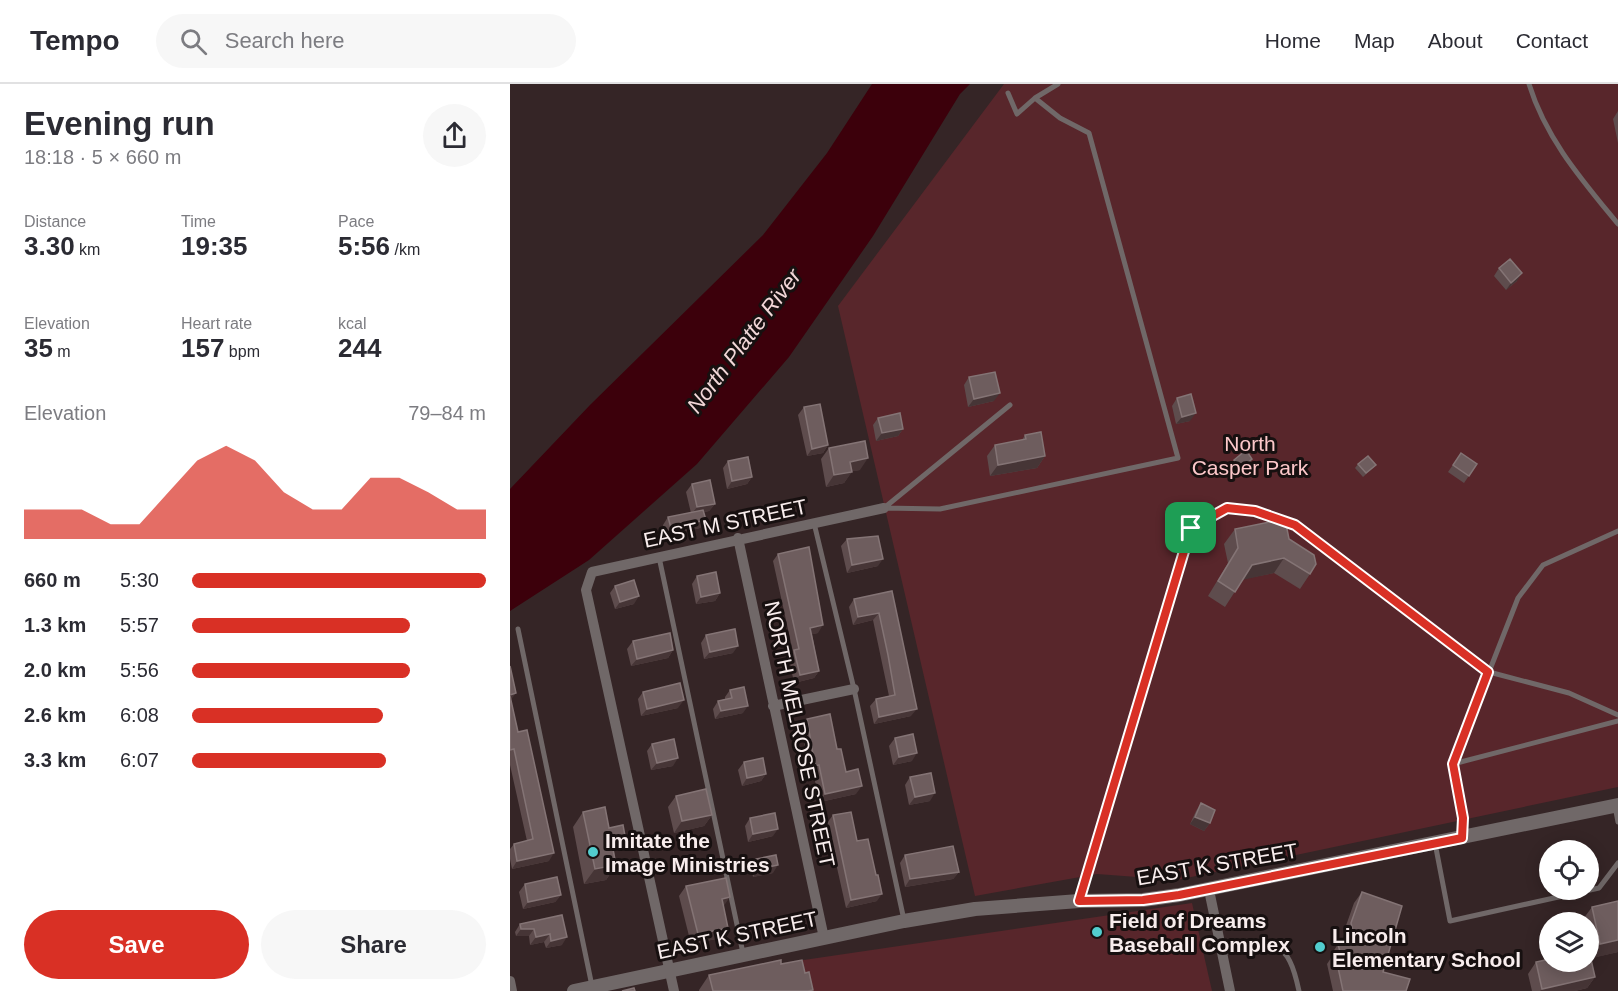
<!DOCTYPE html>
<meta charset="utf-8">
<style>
body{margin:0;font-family:Arial,sans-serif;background:#f7f7f7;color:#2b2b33;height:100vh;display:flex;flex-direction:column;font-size:22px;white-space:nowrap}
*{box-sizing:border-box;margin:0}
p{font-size:20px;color:#7c7c81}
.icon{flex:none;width:33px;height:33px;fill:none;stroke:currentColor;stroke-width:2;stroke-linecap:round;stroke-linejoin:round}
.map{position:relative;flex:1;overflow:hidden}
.details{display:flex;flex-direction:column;background:#fff;width:510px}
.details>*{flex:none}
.controls{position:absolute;left:1029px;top:756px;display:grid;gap:12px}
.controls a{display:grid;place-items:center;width:60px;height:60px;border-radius:50%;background:#fff;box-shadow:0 3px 15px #0003;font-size:30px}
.pin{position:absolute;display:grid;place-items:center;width:51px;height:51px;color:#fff;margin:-26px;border-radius:12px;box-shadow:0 3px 9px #0006}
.round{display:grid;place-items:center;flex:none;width:63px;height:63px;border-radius:32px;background:#f7f7f7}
.overview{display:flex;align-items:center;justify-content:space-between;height:102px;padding:0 24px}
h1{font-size:33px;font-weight:700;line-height:45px}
.stats{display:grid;grid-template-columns:repeat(3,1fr);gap:9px;height:102px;padding:6px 24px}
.stats div{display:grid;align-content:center}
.stats b{font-size:26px;font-weight:700}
.stats small{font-size:16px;font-weight:400}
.stats p{font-size:16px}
.chart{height:168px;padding:12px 24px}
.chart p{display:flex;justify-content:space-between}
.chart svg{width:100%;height:108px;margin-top:6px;fill:#d93025;opacity:.7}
.cta{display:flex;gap:12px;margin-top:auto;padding:12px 24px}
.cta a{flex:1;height:69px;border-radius:36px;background:#d93025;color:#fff;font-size:24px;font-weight:700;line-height:69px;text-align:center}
.cta a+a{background:#f7f7f7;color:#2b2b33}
ul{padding:0 24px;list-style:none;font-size:20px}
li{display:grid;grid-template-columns:96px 72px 1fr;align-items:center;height:45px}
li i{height:15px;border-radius:8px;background:#d93025}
header{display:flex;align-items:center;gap:36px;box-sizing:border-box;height:84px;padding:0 30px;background:#fff;border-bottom:2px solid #e1e1e2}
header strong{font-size:28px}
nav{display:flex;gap:33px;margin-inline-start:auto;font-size:21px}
.search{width:420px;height:54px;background:#f7f7f7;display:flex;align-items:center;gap:15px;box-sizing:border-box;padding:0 21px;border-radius:33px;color:#7c7c81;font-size:22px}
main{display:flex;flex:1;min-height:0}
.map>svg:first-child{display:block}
.green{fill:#58262b}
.water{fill:#3c000b}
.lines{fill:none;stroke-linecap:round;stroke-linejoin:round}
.service{stroke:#706868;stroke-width:5}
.minor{stroke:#706868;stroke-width:10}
.tertiary{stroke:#706868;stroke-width:14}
.wall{fill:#5e4c4d}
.shaded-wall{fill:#463536}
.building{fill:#6e5d5e;stroke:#847475;stroke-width:1.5}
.route-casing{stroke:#fff;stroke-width:12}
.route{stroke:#d93025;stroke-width:8}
.poi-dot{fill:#52cdce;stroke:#171010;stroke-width:2}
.labels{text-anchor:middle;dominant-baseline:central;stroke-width:6;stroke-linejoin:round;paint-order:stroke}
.park-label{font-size:21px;fill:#fdc8ca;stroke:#171010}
.street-label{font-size:21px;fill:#f8eded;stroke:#171010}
.poi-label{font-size:21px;font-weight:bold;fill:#f8eded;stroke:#171010;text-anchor:start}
.water-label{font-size:22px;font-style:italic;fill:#f2d7d8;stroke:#171010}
</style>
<header>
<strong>Tempo</strong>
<div class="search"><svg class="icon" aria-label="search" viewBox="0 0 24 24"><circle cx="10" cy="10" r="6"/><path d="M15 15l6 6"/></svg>Search here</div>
<nav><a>Home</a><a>Map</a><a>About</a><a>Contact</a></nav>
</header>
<main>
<section class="details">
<div class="overview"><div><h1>Evening run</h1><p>18:18 · 5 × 660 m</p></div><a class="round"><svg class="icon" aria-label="share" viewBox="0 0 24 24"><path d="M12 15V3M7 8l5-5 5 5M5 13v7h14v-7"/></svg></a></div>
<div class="stats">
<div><p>Distance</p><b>3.30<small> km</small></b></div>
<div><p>Time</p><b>19:35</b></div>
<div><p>Pace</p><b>5:56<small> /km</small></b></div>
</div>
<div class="stats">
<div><p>Elevation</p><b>35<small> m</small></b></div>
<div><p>Heart rate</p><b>157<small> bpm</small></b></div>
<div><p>kcal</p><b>244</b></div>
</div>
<div class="chart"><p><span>Elevation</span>79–84 m</p>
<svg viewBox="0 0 160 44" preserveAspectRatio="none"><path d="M0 44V32L10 32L20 32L30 38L40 38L50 25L60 12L70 6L80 12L90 25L100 32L110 32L120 19L130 19L140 25L150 32L160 32V44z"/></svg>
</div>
<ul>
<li><b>660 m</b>5:30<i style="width:100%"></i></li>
<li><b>1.3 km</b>5:57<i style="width:74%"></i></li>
<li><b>2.0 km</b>5:56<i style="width:74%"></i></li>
<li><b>2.6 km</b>6:08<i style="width:65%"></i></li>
<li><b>3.3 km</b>6:07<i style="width:66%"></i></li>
</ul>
<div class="cta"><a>Save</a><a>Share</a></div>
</section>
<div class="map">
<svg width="1108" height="907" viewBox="0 0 1108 907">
<rect width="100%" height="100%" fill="#352526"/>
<path class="green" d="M494,0H1108V703L667,796L587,790L465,812L328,222Z
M682,819L702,907H293L287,877Z"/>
<path class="water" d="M362,0H460L450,10L363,152L279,273L187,380L79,476L0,527V405L80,321L253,151L317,69Z"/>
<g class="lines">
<path class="service" d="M1019,0C1036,55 1072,96 1108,140
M525,14L548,0
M374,424L430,425L668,374L579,49L550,34L525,14L507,30L498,9
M374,424L500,321
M304,439L344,605L394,836
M149,473L233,869
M8,545L82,902
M943,680L1108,637
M1105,722L1108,738
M952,752L953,734L943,680L979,588L1059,609L1108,631
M925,759L940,837L1089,804L1108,779
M570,815L681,444L717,424L745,427L785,441L979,588L1008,514L1033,481L1108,447
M712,869C762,858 777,850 789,907"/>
<path class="minor" d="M228,454L314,854
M263,622L344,605
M699,806L720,907
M0,897L2,907
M164,907L76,506L82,488L374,424"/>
<path class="tertiary" d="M64,907L394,837L465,825L569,817L633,816L669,811L1108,721"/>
</g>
<path class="wall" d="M1108,27V59L1103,35Z
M989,184L1007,197L996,206L984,192Z
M459,293L484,317L458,323L454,301Z
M667,314L680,337L666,340L662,322Z
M294,323L318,361L313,369L297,372L288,331Z
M368,334L393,345L388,352L366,357L363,341Z
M515,351L535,372L527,384L480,392L477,372L485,361L512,356Z
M319,364L350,386L342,387L334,399L316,403L311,375Z
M951,369L967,380L954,399L938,388Z
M742,375L740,379L728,388L721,380L724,376Z
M218,377L242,393L237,400L217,405L213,384Z
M848,380L866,381L863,384L853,393L845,384Z
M182,400L205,420L199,427L194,428L196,436L190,444L155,452L153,441L158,433L181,429L176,408Z
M725,445L779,455L800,490L790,505L764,489L733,495L715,523L698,512L718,479L714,460Z
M337,455L368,482L337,489L331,462Z
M268,470L308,549L302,550L309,587L304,594L284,599L279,574L283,568L263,477Z
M187,492L210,509L205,517L186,520L182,500Z
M105,502L124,520L105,525L100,509Z
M382,507L401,632L364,640L360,622L366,615L379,612L372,579L363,536L343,541L339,523L344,515Z
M196,551L223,569L194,575L191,559Z
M123,557L163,566L158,574L121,582L117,565Z
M0,582L1,616L8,648L39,777L2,785L0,775V765L4,760L17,757L0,681Z
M220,606L233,629L205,635L203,625L208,617L215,615V613Z
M133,608L168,624L131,632L128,615Z
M297,635L327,665L336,688L346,710L310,718L303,689L300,690L291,643Z
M385,654L402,677L383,681L379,662Z
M142,660L163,682L141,686L137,667Z
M234,678L256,690L251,697L232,702L228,686Z
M400,693L420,717L399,721L395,701Z
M166,712L202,731L194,742L164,749L158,723Z
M691,719L700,739L694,747L680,740L686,727Z
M73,728L99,744L115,752L104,767L106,781L96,796L74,800L63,743Z
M323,731L347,757L367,817L336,824L317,739Z
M240,734L263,752L238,758L235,742Z
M395,771L449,788L443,795L395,803L390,779Z
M246,775L263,789L243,793L241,783Z
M15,800L51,811L45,818L13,825L9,808Z
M176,802L218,844L211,854L181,860L169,812Z
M852,808L873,888L896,907H823L817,880L821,874V871L828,860L835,858L833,850L844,819Z
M1108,817V868L1081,874L1085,893L1077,904L1065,907H1022L1018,890L1026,878H1078V838H1071L1082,823Z
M52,831V861L36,864L34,858L20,861L19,852H6L5,848L10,840Z
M271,880L295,889L303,906L302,907H189V906L199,891Z"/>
<path class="shaded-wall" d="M1012,189L1007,197L996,206L1001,199Z
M490,309L484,317L458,323L464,315Z
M686,329L680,337L666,340L672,333Z
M393,345L388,352L366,357L372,349Z
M318,361L313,369L297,372L302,365Z
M535,372L527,384L480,392L488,381Z
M358,374L350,386L332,389L340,378Z
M742,375L740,379L728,388L731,384Z
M342,388L334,399L316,403L324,391Z
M242,393L237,400L217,405L222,397Z
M205,420L199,427L181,431L187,423Z
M196,436L190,444L155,452L161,444Z
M774,474L764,489L732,496L742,481Z
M373,475L368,482L337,489L342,481Z
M210,509L205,517L186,520L191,513Z
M129,512L124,520L105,525L110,518Z
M369,529L363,536L343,541L348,533Z
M313,541L308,549L295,552L300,544Z
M228,562L223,569L194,575L200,568Z
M163,566L158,574L121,582L127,575Z
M309,587L304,594L284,599L290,591Z
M6,609L0,617V611Z
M174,616L168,624L131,632L137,625Z
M238,622L233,629L205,635L211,627Z
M407,625L401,632L364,640L369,633Z
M407,669L402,677L383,681L389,673Z
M168,674L163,682L141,686L147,679Z
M309,681L303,689L300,690L305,682Z
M256,690L251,697L232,702L237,694Z
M352,702L346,710L310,718L315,710Z
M425,709L420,717L399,721L405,713Z
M202,731L194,742L164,749L172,737Z
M685,733L700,739L694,747L680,740Z
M268,745L263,752L238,758L243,750Z
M115,752L105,767L91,770L101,755Z
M44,769L39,777L2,785L7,777Z
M106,781L96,796L74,800L85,785Z
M268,781L263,789L243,793L249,785Z
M449,788L443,795L395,803L400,795Z
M372,810L367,817L336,824L341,816Z
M51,811L45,818L13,825L18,818Z
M220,813L213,823L212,815Z
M218,844L211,854L181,860L188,850Z
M11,845H24L19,852H6Z
M40,850L34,858L20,861L26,853Z
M57,853L52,861L36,864L41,857Z
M1108,856V868L1079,875L1090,860Z
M1085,893L1077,904L1065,907H1030L1032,905Z"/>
<path class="building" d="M1000,175L1012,189L1001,199L989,184Z
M485,288L490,309L464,315L459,293Z
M681,310L686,329L672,333L667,314Z
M310,320L318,361L302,365L294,323Z
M390,329L393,345L372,349L368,334Z
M531,348L535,372L488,381L485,361L516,355L515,351Z
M355,357L358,374L340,378L342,388L324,391L319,364Z
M736,366L742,375L731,384L724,376Z
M951,369L967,380L959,392L943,381Z
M858,372L866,381L856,389L848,380Z
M238,373L242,393L222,397L218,377Z
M200,396L205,420L187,423L182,400Z
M193,426L196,436L161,444L158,433Z
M775,435L779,455L804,471L806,480L800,490L774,474L742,481L725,508L708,497L728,464L725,445Z
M368,452L373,475L342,481L337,455Z
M299,463L313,541L300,544L309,587L290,591L284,566L289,565L268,470Z
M206,488L210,509L191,513L187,492Z
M124,496L129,512L110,518L105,502Z
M382,507L407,625L369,633L366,615L385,611L378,571L369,529L348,533L344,515Z
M225,545L228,562L200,568L196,551Z
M160,549L163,566L127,575L123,557Z
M0,582L6,609L0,611Z
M170,599L174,616L137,625L133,608Z
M234,603L238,622L211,627L208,617L222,614L220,606Z
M0,612L8,648L17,646L44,769L7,777L4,760L23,755L4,665L0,666Z
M320,630L327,665H331L336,688L348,685L352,702L315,710L309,681L305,682L297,635Z
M403,650L407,669L389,673L385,654Z
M164,655L168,674L147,679L142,660Z
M253,674L256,690L237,694L234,678Z
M421,689L425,709L405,713L400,693Z
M196,705L202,731L172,737L166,712Z
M691,719L705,726L700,739L685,733Z
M95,723L99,744L113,741L115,752L101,755L106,781L85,785L73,728Z
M341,728L347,757L358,755L366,791H368L372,810L341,816L323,731Z
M265,729L268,745L243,750L240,734Z
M443,762L449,788L400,795L395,771Z
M266,771L268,781L249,785L246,775Z
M47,793L51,811L18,818L15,800Z
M216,794L220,813L212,815L218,844L188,850L176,802Z
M852,808L892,822L873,888L900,895L896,907H833L825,869L830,868L828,860L845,856L841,839Z
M1108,817V856L1090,860L1082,823Z
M52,831L57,853L41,857L40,850L26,853L24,845H11L10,840Z
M1078,871H1080L1085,893L1032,905L1026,878L1040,875V878H1078Z
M271,876V880L292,876L295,889L299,888L303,906L298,907H203L199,891Z
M124,904L125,907H112Z"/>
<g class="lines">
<g class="route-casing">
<path id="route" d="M717,424L745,427L785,441L978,588L943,680L953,734L952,754L669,811L633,816L569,817L681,444Z"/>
</g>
<use href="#route" class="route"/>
</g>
<g class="poi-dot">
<circle cx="83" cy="768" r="6"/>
<circle cx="587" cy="848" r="6"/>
<circle cx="810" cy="863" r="6"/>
</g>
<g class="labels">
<g class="park-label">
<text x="740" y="359">North<tspan x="740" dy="24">Casper Park</tspan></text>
</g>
<g class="street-label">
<text transform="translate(215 439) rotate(-12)">EAST M STREET</text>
<text transform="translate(290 650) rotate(78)">NORTH MELROSE STREET</text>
<text transform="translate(707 780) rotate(-10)">EAST K STREET</text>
<text transform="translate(227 851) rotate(-12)">EAST K STREET</text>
</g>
<g class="poi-label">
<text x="95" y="756">Imitate the<tspan x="95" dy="24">Image Ministries</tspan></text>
<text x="599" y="836">Field of Dreams<tspan x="599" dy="24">Baseball Complex</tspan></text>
<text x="822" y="851">Lincoln<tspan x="822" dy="24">Elementary School</tspan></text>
</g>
<g class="water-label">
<text transform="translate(234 257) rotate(-53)">North Platte River</text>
</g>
</g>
</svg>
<div class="controls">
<a><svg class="icon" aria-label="locate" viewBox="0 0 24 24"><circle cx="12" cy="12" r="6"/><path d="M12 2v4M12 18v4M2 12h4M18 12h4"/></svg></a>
<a><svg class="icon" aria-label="layers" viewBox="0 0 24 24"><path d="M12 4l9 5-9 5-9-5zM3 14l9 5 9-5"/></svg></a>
</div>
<div class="pin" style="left:681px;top:444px;background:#1e9e55"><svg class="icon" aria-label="arrive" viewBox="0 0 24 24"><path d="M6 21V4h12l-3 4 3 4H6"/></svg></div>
</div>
</main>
